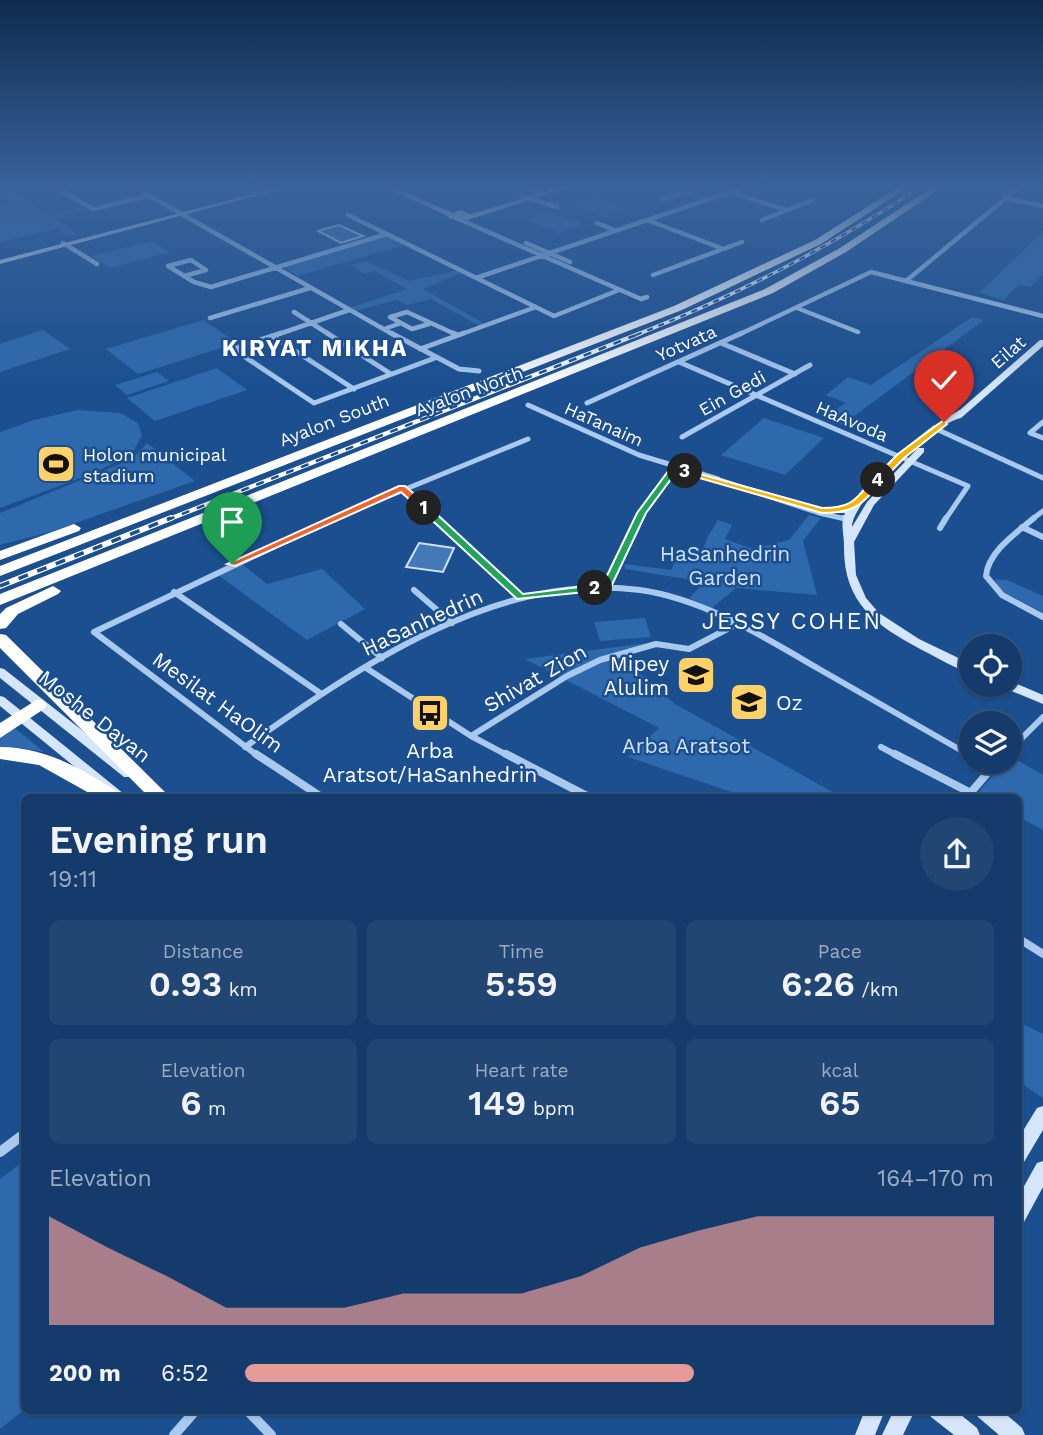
<!DOCTYPE html>
<meta charset="utf-8">
<style>
body{margin:0;font-family:"Work Sans",sans-serif;background:#214673;color:#f1f3f6;height:100vh;display:flex;flex-direction:column;font-size:26px;white-space:nowrap}
*{box-sizing:border-box;margin:0}
p{font-size:23px;color:#9dadc1}
.icon{flex:none;width:38px;height:38px;fill:none;stroke:currentColor;stroke-width:2;stroke-linecap:round;stroke-linejoin:round}
.map{position:relative;flex:1;overflow:hidden}
.drawer{position:absolute;left:21px;top:794px;width:1001px;height:620px;display:flex;flex-direction:column;background:#143b6b;border-radius:10px;box-shadow:0 2px 5px #0004,0 0 0 2px #33557e}
.drawer>*{flex:none}
.buttons{position:absolute;left:959px;top:634px;display:grid;gap:14px}
.buttons a{display:grid;place-items:center;width:63px;height:63px;border-radius:50%;background:#143b6b;box-shadow:0 2px 5px #0004,0 0 0 2px #33557e;font-size:35px}
.pin{position:absolute;display:grid;place-items:center;width:60px;height:60px;color:#fff;margin:-72px -30px;border-radius:50% 50% 50% 0;rotate:-45deg;box-shadow:0 0 7px #0007}
.pin .icon{rotate:45deg}
.km{position:absolute;width:35px;height:35px;margin:-18px;border-radius:50%;background:#222;color:#fff;font-size:19px;line-height:35px;text-align:center}
.round{display:grid;place-items:center;flex:none;width:74px;height:74px;border-radius:37px;background:#214673}
.head{display:flex;align-items:center;justify-content:space-between;height:119px;padding:0 28px}
h1{font-size:38px;font-weight:600;line-height:52px}
.metrics{display:grid;grid-template-columns:repeat(3,1fr);gap:10px;height:119px;padding:7px 28px}
.metrics div{display:grid;align-content:center;border-radius:10px;background:#214673;text-align:center}
.metrics b{font-size:35px;font-weight:600}
.metrics small{font-size:19px;font-weight:400}
.metrics p{font-size:19px}
.chart{height:196px;padding:14px 28px}
.chart p{display:flex;justify-content:space-between}
.chart svg{width:100%;height:126px;margin-top:7px;fill:#e69b98;opacity:.7}
ul{padding:0 28px;list-style:none;font-size:23px}
li{display:grid;grid-template-columns:112px 84px 1fr;align-items:center;height:52px}
li i{height:18px;border-radius:9px;background:#e69b98}
.map>svg:first-child{display:block}
.green{fill:#2e69ad}
.building{fill:#4478b7;stroke:#cfe3fa;stroke-width:2}
.lines{fill:none;stroke-linecap:round;stroke-linejoin:round}
.street-far4{stroke:#a9c9ee;stroke-width:4.5}
.street-far3{stroke:#a9c9ee;stroke-width:5}
.street-far2{stroke:#a9c9ee;stroke-width:6}
.street-far1{stroke:#a9c9ee;stroke-width:8}
.street{stroke:#a9c9ee;stroke-width:10}
.secondary{fill:#d6e6fa;fill-rule:evenodd}
.highway{fill:#fff;fill-rule:evenodd}
.rail-far2-casing{stroke:#fff;stroke-width:3.5}
.rail-far1-casing{stroke:#fff;stroke-width:4.5}
.rail-casing{stroke:#fff;stroke-width:6}
.rail-far2{stroke:#1b4f8f;stroke-width:2;stroke-dasharray:6;stroke-linecap:butt}
.rail-far1{stroke:#1b4f8f;stroke-width:2.5;stroke-dasharray:8;stroke-linecap:butt}
.rail{stroke:#1b4f8f;stroke-width:3.5;stroke-dasharray:10;stroke-linecap:butt}
.split-1{fill:#f0652b;stroke:#fff;stroke-width:2}
.split-2{fill:#22a559;stroke:#fff;stroke-width:2}
.split-3{fill:#22a559;stroke:#fff;stroke-width:2}
.split-4{fill:#f5b400;stroke:#fff;stroke-width:2}
.split-5{fill:#f5b400;stroke:#fff;stroke-width:2}
.labels{text-anchor:middle;dominant-baseline:central;stroke-width:5;stroke-linejoin:round;paint-order:stroke}
.far-street-label{font-size:18px;fill:#fff;stroke:#1b4f8f}
.far-poi-label{font-size:18px;fill:#fff;stroke:#1b4f8f;text-anchor:start}
.park-label{font-size:21px;fill:#cfe3fa;stroke:#1b4f8f}
.street-label{font-size:21px;fill:#fff;stroke:#1b4f8f}
.poi-label{font-size:21px;fill:#fff;stroke:#1b4f8f;text-anchor:end}
.far-district-label{font-size:23px;font-weight:bold;letter-spacing:2px;fill:#fff;stroke:#1b4f8f}
.neighbourhood-label{font-size:23px;letter-spacing:2px;fill:#fff;stroke:#1b4f8f}
</style>
<div class="map">
<svg width="1043" height="1435" viewBox="0 0 1043 1435">
<rect width="100%" height="100%" fill="#1b4f8f"/>
<path class="green" d="M0,188H8L50,215L78,208L85,212L57,219L77,234L68,236L57,229L0,242V205L9,203L0,197Z
M596,197H597L627,209L601,217L572,204Z
M551,211L585,225L558,233L525,219Z
M1043,231V274L1030,287L1019,284L1004,300L979,293Z
M387,236L404,245L298,276L284,267Z
M152,241L170,252L110,268L91,256Z
M366,261L409,281L459,270L464,272L423,289L487,325L481,327L431,299L407,305L396,300L355,311L349,308L407,289L374,271L364,274L351,265Z
M972,317L984,320L842,425L824,417L846,403L826,395L848,377L871,385Z
M203,320L237,343L138,374L106,349Z
M43,330L70,349L0,372V344Z
M217,368L247,390L155,421L127,398Z
M157,372L169,381L127,395L115,385Z
M78,410L120,413L138,423L142,436L131,455L91,474L0,508V432L34,420Z
M764,418L824,438L785,475L721,455Z
M147,443L195,481L50,532L0,545V513L132,459Z
M809,515L821,518L803,541L817,595L736,588L712,608L689,598L705,582L625,569V564L671,570L675,562H699L707,538L718,520L732,525L725,539L753,549L789,540Z
M241,563L267,584L322,569L365,609L307,640L218,575Z
M995,579L1007,580L1043,596V613L998,589Z
M645,618L651,637L600,641L594,622Z
M647,643L625,661L675,704L838,795L835,798H749L628,757L659,728L525,659Z
M15,728L44,752L21,748L0,749V737Z
M1010,756L1043,775V830L1019,817L1018,798H981L976,795L1005,761H1010Z
M1019,1022L1043,1034V1098L1019,1082Z
M24,1161V1410L0,1429V1179Z"/>
<path class="building" d="M339,225L363,236L341,243L318,231Z
M419,543L454,548L443,572L406,567Z"/>
<g class="lines">
<path class="street-far4" d="M57,188L93,209L149,196
M136,188L394,335
M530,188L544,194
M731,192L786,210
M521,196L557,207
M1005,198L1043,206
M662,199L696,189
M348,215L554,316L619,290
M461,220L641,299L647,297
M647,220L721,248
M762,220L813,200
M597,223L614,230
M63,243L97,264
M526,243L570,262
M653,275L742,242
M184,276L206,270L191,260L168,266L194,282L211,287L387,234
M476,278L742,188
M906,281L1018,188
M797,308L858,332
M294,312L330,335
M210,318L310,288
M401,323L412,329L429,324
M384,329L401,323L390,317L407,312L457,335
M276,335L349,310
M459,335L536,307
M738,335L871,272L1043,316"/>
<path class="street-far3" d="M327,333L391,374
M391,333L459,369L479,371
M453,333L458,335
M272,336L354,389
M721,343L795,374
M233,349L314,403L435,358
M233,349L281,333
M420,349L464,333
M679,362L968,486L945,520
M587,403L742,333
M528,405L639,455L718,479
M1043,422L1030,433L1043,438
M934,428L1043,478
M682,437L810,365
M714,478L819,513L850,520
M402,488L437,520
M330,520L528,439
M638,520L676,467
M1031,520L1043,511"/>
<path class="street-far2" d="M435,518L520,597
M843,518L850,520
M1034,518C1016,533 988,552 986,576L1002,595L1043,617
M1022,527L1043,537
M940,528L946,518
M607,587L639,518
M414,590L452,623
M174,592L320,693
M341,624L382,658
M366,668L471,736L509,756
M471,736L567,676L600,660L656,644L689,649L737,624
M245,747C355,669 498,570 640,590C704,599 764,637 819,669C869,698 920,727 971,756
M881,747L898,756
M1010,750L1043,717
M258,756L94,632L334,518"/>
<path class="street-far1" d="M256,754L323,798
M506,754L591,798
M895,754L971,793
M967,754L971,756
M981,761L992,767
M966,798L998,761
M1018,938L1043,954"/>
<path class="street" d="M0,1152L24,1134
M247,1410L271,1435
M174,1435L196,1410"/>
<path class="secondary" d="M275,188H285L0,264V260Z
M387,188H395L453,213L461,210L471,214L558,188H568L461,222L449,218L448,216Z
M1040,340H1043V346L961,418C936,422 851,501 852,527L867,502L918,448H924V452L874,505L854,542L856,575L866,598L879,613L919,639L971,664V673C954,668 938,658 922,650C875,625 843,603 844,545C844,534 840,524 845,513H822L817,510L822,507L842,508L851,504L866,485L896,455L929,429L961,409Z
M0,668L4,669L134,771L135,774L134,777H124L0,678Z
M1010,681L1043,695V704L1002,687L1000,684H1010Z
M0,696L4,697L129,798H113L0,706Z
M1043,1106V1130L1024,1162L1018,1164V1139L1037,1108Z
M1043,1161V1187L1024,1222L1018,1225V1197L1037,1163Z
M865,1410H885L875,1435H855Z
M894,1410H915L903,1435H882Z
M928,1410H955L977,1428L980,1435H954L931,1417Z
M975,1410H1001L1022,1428L1025,1435H999L978,1417Z"/>
<path class="highway" d="M897,188H907L821,244L682,310L0,576V566L674,306L815,240Z
M931,188H941L846,252L773,293L0,605V594L765,289L840,248Z
M74,524L81,528L79,531L0,560V551Z
M53,586L61,591L58,594L18,614L6,628L0,629V614L6,608Z
M0,634L6,635L171,798H150L0,648Z
M38,699L44,701L47,705L44,709L0,738V723Z
M0,747C38,747 69,762 100,781C108,786 118,790 122,798H98L39,765L0,759Z"/>
<g class="rail-far2-casing">
<path id="rail-far2" d="M636,335C740,294 826,249 919,188"/>
</g>
<g class="rail-far1-casing">
<path id="rail-far1" d="M167,520L641,333"/>
</g>
<g class="rail-casing">
<path id="rail" d="M0,586L171,518"/>
</g>
<use href="#rail-far2" class="rail-far2"/>
<use href="#rail-far1" class="rail-far1"/>
<use href="#rail" class="rail"/>
</g>
<linearGradient id="sky" x2="0" y2="1"><stop stop-color="#0f2b4f"/><stop offset="0.48" stop-color="#39639b"/><stop offset="1" stop-color="#39639b" stop-opacity="0"/></linearGradient>
<rect width="1043" height="389" fill="url(#sky)"/>
<path class="split-1" d="M399,486H405L428,506V510H421L401,492L235,566L227,564Z"/>
<path class="split-2" d="M421,506H428L523,594L595,585L600,588L595,591L517,599L421,510Z"/>
<path class="split-3" d="M672,466L689,471L685,473L677,471L646,513L610,589L592,590V586L603,584L637,513Z"/>
<path class="split-4" d="M682,469L822,508C852,508 855,500 875,478L882,480C862,505 855,513 822,513L682,473Z"/>
<path class="split-5" d="M944,420L947,424L904,458L881,482H875V478L898,454Z"/>
<defs>
<g id="stadium-square" transform="scale(2.0125)"><rect x="-9" y="-9" width="18" height="18" rx="4" fill="#ffd166" stroke="#1b4f8f"/><path d="M0-5a6.5 5 0 1 0 0 10a6.5 5 0 1 0 0-10ZM-3.5-1.8h7v3.6h-7Z" fill="#111"/></g>
<g id="school-square" transform="scale(2.0125)"><rect x="-9" y="-9" width="18" height="18" rx="4" fill="#ffd166" stroke="#1b4f8f"/><path d="M0-5L7-2L0 1L-7-2ZM-4 1L0 2.5L4 1V4Q0 6-4 4Z" fill="#111"/></g>
<g id="bus-square" transform="scale(2.0125)"><rect x="-9" y="-9" width="18" height="18" rx="4" fill="#ffd166" stroke="#1b4f8f"/><path d="M-5-6H5V4H4V6H2V4H-2V6H-4V4H-5ZM-3.5-4V0h7V-4ZM-3.5 1.2v1.5H-2V1.2ZM2 1.2v1.5H3.5V1.2Z" fill="#111"/></g>
</defs>
<g fill-rule="evenodd">
<use href="#stadium-square" x="56" y="464"/>
<use href="#school-square" x="696" y="675"/>
<use href="#school-square" x="749" y="702"/>
<use href="#bus-square" x="430" y="713"/>
</g>
<g class="labels">
<g class="far-street-label">
<text transform="translate(686 343) rotate(-24)">Yotvata</text>
<text transform="translate(1008 352) rotate(-41)">Eilat</text>
<text transform="translate(469 391) rotate(-20)">Ayalon North</text>
<text transform="translate(732 393) rotate(-29)">Ein Gedi</text>
<text transform="translate(334 420) rotate(-21)">Ayalon South</text>
<text transform="translate(852 421) rotate(23)">HaAvoda</text>
<text transform="translate(604 424) rotate(24)">HaTanaim</text>
</g>
<g class="far-poi-label">
<text x="83" y="454">Holon municipal<tspan x="83" dy="21">stadium</tspan></text>
</g>
<g class="park-label">
<text x="725" y="553">HaSanhedrin<tspan x="725" dy="24">Garden</tspan></text>
<text x="686" y="745">Arba Aratsot</text>
</g>
<g class="street-label">
<text transform="translate(422 622) rotate(-25)">HaSanhedrin</text>
<text transform="translate(535 678) rotate(-30)">Shivat Zion</text>
<text transform="translate(218 702) rotate(36)">Mesilat HaOlim</text>
<text transform="translate(95 716) rotate(38)">Moshe Dayan</text>
</g>
<g class="poi-label">
<text x="669" y="663">Mipey<tspan x="669" dy="24">Alulim</tspan></text>
<text x="776" y="702" text-anchor="start">Oz</text>
<text x="430" y="750" text-anchor="middle">Arba<tspan x="430" dy="24">Aratsot/HaSanhedrin</tspan></text>
</g>
<g class="far-district-label">
<text x="315" y="348">KIRYAT MIKHA</text>
</g>
<g class="neighbourhood-label">
<text x="792" y="621">JESSY COHEN</text>
</g>
</g>
</svg>
<div class="buttons">
<a><svg class="icon" aria-label="locate" viewBox="0 0 24 24"><circle cx="12" cy="12" r="6"/><path d="M12 2v4M12 18v4M2 12h4M18 12h4"/></svg></a>
<a><svg class="icon" aria-label="layers" viewBox="0 0 24 24"><path d="M12 4l9 5-9 5-9-5zM3 14l9 5 9-5"/></svg></a>
</div>
<div class="pin" style="left:232px;top:564px;background:#1e9e55"><svg class="icon" aria-label="arrive" viewBox="0 0 24 24"><path d="M6 21V4h12l-3 4 3 4H6"/></svg></div>
<div class="pin" style="left:944px;top:422px;background:#d93025"><svg class="icon" aria-label="check" viewBox="0 0 24 24"><path d="M5 12l5 5 9-10"/></svg></div>
<b class="km" style="left:424px;top:508px">1</b>
<b class="km" style="left:595px;top:588px">2</b>
<b class="km" style="left:685px;top:471px">3</b>
<b class="km" style="left:878px;top:480px">4</b>
<section class="drawer">
<div class="head"><div><h1>Evening run</h1><p>19:11</p></div><a class="round"><svg class="icon" aria-label="share" viewBox="0 0 24 24"><path d="M12 15V3M7 8l5-5 5 5M5 13v7h14v-7"/></svg></a></div>
<div class="metrics">
<div><p>Distance</p><b>0.93<small> km</small></b></div>
<div><p>Time</p><b>5:59</b></div>
<div><p>Pace</p><b>6:26<small> /km</small></b></div>
</div>
<div class="metrics">
<div><p>Elevation</p><b>6<small> m</small></b></div>
<div><p>Heart rate</p><b>149<small> bpm</small></b></div>
<div><p>kcal</p><b>65</b></div>
</div>
<div class="chart"><p><span>Elevation</span>164–170 m</p>
<svg viewBox="0 0 160 44" preserveAspectRatio="none"><path d="M0 44V6L10 17L20 27L30 38L40 38L50 38L60 33L70 33L80 33L90 27L100 17L110 11L120 6L130 6L140 6L150 6L160 6V44z"/></svg>
</div>
<ul>
<li><b>200 m</b>6:52<i style="width:60%"></i></li>
</ul>
</section>
</div>
